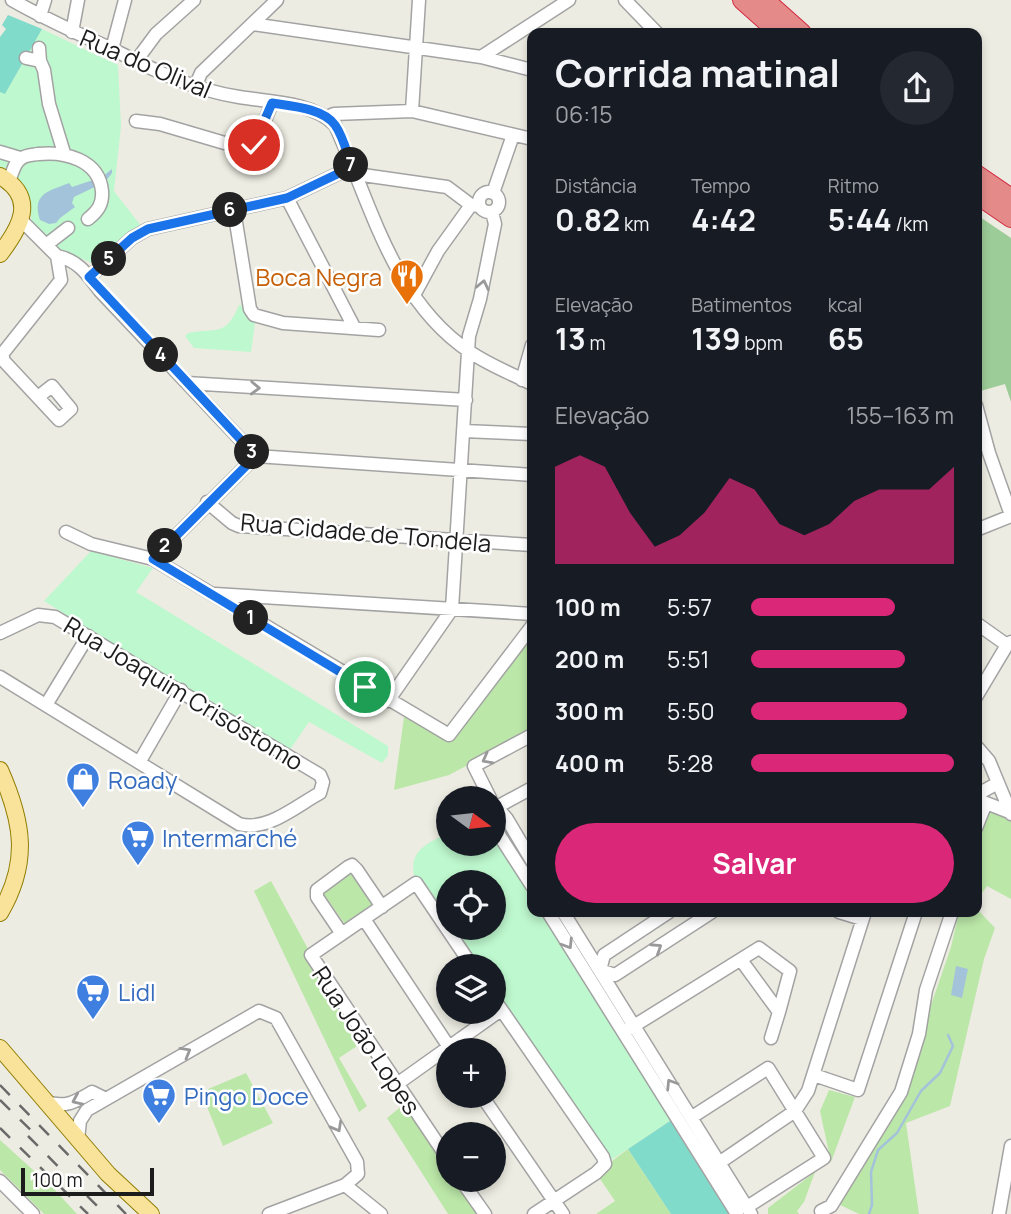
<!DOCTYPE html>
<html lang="pt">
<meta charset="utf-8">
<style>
body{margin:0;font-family:Manrope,sans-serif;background:#242831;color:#f1f3f6;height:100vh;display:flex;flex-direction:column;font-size:26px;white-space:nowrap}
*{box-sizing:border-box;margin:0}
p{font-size:23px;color:#9ea1a6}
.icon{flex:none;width:38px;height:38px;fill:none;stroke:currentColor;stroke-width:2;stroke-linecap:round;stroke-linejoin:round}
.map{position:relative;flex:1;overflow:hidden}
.panel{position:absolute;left:527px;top:28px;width:455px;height:889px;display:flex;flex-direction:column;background:#171b24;border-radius:14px;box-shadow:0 4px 10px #0003}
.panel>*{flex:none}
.needle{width:46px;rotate:105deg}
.controls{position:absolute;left:436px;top:786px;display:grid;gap:14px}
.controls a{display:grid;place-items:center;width:70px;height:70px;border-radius:50%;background:#171b24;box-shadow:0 4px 10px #0003;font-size:35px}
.scale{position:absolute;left:21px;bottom:18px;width:133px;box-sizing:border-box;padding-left:7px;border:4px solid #1c1c1c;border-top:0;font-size:19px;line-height:24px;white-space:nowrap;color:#1c1c1c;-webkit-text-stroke:5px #fff;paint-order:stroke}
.pin{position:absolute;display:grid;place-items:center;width:60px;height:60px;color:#fff;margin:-30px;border:4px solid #fff;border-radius:50%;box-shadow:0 2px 7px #0007}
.km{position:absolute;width:35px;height:35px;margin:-18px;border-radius:50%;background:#222;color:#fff;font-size:19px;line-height:35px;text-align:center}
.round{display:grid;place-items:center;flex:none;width:74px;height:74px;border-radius:37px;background:#242831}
.headline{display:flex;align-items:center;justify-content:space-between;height:119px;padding:0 28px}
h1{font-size:38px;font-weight:700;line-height:52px}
.stats{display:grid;grid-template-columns:repeat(3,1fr);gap:10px;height:119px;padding:7px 28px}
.stats div{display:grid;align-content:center}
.stats b{font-size:30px;font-weight:700}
.stats small{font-size:19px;font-weight:400}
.stats p{font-size:19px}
.chart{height:196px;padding:14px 28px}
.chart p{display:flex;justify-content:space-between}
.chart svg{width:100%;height:126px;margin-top:7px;fill:#db2777;opacity:.7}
.button{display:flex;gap:14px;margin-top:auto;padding:14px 28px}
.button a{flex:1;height:80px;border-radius:42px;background:#db2777;color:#fff;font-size:28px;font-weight:700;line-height:80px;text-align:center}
ul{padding:0 28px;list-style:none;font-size:23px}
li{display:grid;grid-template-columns:112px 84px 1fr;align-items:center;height:52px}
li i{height:18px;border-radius:9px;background:#db2777}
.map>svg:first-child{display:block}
.grass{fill:#bbe7a8}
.forest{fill:#9ccc97}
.park{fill:#bef8ce;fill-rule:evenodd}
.pitch{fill:#81dbca}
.water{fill:#a3c3da}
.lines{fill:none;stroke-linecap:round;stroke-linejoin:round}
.stream{stroke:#a3c3da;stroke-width:2.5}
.minor-casing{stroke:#a3a3a3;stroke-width:15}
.major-casing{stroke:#907e04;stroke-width:18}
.highway-casing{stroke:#d22840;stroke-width:20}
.minor{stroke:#fff;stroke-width:12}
.major{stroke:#f9e39b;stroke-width:16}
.highway{stroke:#e48b8a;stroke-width:18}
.rail{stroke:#6a6a6a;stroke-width:2.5;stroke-dasharray:14 14;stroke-linecap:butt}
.oneway{stroke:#999}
.route-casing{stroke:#fff;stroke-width:14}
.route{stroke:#1a73e8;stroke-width:9}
.labels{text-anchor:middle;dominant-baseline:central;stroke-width:5;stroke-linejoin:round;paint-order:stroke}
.street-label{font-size:24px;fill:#1c1c1c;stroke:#fff}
.food-label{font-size:24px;fill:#c56008;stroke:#fff;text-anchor:end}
.shop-label{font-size:24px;fill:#366cbe;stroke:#fff;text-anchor:start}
</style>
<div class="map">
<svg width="1011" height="1214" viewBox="0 0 1011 1214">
<rect width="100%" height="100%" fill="#edece2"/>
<path class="grass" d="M532,626V731L449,775L394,790L405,710L449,735Z
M986,803L1011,814V899L987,886L977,900V841Z
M354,871L378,905L347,927L323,893Z
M271,881L360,1044L339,1058L367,1106L359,1112L254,891Z
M977,909L995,928L984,959L950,1106L906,1123L919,1214H859L834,1202L901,1092L951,947L959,912H976Z
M246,1073L273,1123L223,1146L201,1092Z
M829,1090L855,1097L831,1162L820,1111Z
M403,1105L448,1166V1180H458L483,1214H448L387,1118Z
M0,1140L53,1188L77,1214H44L0,1170Z
M628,1149L671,1214H596L615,1201L596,1173Z
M815,1172L804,1202L797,1211L799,1214H768V1208Z"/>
<path class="forest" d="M977,215L1011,238V402L1005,384L977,392Z"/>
<path class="park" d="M42,29L118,65L121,126L114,191L141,226L94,264L54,247L33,227L30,211L16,180L0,168V92L5,94Z
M239,305L243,306L247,318L255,323L251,352L194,348L185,336L188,333C217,327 225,338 239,305Z
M91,551L153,568L136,592L388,746V755L382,763L309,722L287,754L44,601Z
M494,809L495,827L532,886V912H548L676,1117L605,1164L494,999V966H472L416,883C406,852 424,845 448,833V844H494ZM448,882H494V928H448Z"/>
<path class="pitch" d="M8,15L42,29L5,94L0,92V37L6,29L2,25Z
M676,1117L736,1214H671L628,1149Z"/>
<path class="water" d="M112,169V173L105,182L74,197L72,203L75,207L60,218L56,223L49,224L40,220C31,193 50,191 69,183L72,187L102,177Z
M956,966L968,969L962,998L951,995Z"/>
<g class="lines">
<path class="stream" d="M869,1214L872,1205L871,1172L878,1150L897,1133L921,1091L940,1073L953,1046L948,1035"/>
<g class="minor-casing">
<path id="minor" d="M12,0C45,19 79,34 114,50C154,70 193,90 239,97C269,102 313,102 335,125C371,204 393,301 470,352C489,365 512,374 532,384
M625,0L657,33
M40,16L45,0
M252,24L481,57L532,70
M72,32L78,0
M39,48L40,61L44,70L49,104L64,153
M112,49L125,0
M481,57L569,0
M26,58L40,61
M136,61L156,34L194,0
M195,87L201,73L277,0
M412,111L419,0
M327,117L334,114L412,111L532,139
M136,121L160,124L245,149L254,145L257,140L272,103
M0,152L20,158
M356,174L447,187L471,205
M9,182C12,174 14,162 22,158C26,155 33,155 38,154C65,151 99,160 102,191C103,204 98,211 88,219
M479 202a10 10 0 1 1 20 0a10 10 0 1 1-20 0Z
M493,193L513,135
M287,198L354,327
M234,210L250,309L254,315L283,323L379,330
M22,221L57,256L61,280L3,353V360L59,420L71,409L52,386L38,397
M46,245L68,228
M57,256C78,260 88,275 100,291L256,456L532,475
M89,277L132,238L148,229L287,198L352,167
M413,297L438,251L471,205L479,206
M522,380L532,345
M187,383L466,400
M976,405L989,453L1011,515
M464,431L532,434
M207,502L232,523L239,526L532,545
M976,530L1011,516
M66,532L91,544L153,559L449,735L532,626
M153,559L256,456
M215,594L532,614
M976,623L1007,645
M0,633L38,615L55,617L320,775L323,782L320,793C296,806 267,832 239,824L0,677
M976,697L1007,645L1011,642
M388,701L452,609L469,336L480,299L495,224L492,212
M46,705L88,636
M976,746L989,761L1011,814
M140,761L181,690
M976,795L998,783
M490,798L474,766L532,735
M976,799L1009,812
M494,804L507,819L532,861
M495,808L494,827L532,886
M495,808L532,788
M976,828L986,803
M548,912L737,1214
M563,912L751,1214
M839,912L862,919
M364,919L451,1050
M342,934L317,897V890L348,867L352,865L357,870L382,907
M600,970L615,975L712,912
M600,970L604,955L669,912
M494,999L603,1157L605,1164L596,1173L534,1214
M629,1029L759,948L790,971L779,1012L741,960
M771,1038L779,1012
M814,1075L858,1090L916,912
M397,1084L501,1010
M482,1096L563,1214
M46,1102C66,1108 75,1102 92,1092L106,1099
M692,1117L768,1068L824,1158L747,1207
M78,1139L80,1121L87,1110L259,1011L276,1018L357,1162L358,1174L345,1185
M448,1159L311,955L416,883L472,966
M713,1167L795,1111L808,1091L865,912
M461,1180L485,1214
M0,1181L33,1214
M821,1211L831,1206L901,1092L919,1034L926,990L952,912
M269,1214L345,1185L381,1214
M999,1214L1011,1146"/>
</g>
<g class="major-casing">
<path id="major" d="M0,176C38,198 20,228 0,254
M0,770C23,822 30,862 0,913
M0,1048L108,1174L151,1214"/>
</g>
<g class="highway-casing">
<path id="highway" d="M742,0L779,33
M765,0L802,33
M976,174L1011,198
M976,194L1011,218"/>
</g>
<use href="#minor" class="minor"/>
<use href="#major" class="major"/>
<use href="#highway" class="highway"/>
<path class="rail" d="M0,1085L126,1214
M0,1100L40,1139
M0,1128L88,1214
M28,1136L105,1214"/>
</g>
<defs><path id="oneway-chevron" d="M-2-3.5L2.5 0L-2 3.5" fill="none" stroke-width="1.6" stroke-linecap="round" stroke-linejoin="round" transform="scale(1.75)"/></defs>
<g class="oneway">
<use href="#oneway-chevron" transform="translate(483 285) rotate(-78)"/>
<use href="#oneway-chevron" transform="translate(255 388) rotate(2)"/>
<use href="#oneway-chevron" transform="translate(487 759) rotate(152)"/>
<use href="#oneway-chevron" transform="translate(568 944) rotate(58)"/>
<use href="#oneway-chevron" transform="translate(657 948) rotate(-33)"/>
<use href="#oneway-chevron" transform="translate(186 1052) rotate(-30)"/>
<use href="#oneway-chevron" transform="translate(671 1084) rotate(-122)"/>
<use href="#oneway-chevron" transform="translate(77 1100) rotate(156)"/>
<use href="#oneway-chevron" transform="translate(337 1127) rotate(61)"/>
</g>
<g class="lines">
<g class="route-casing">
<path id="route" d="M254,145L272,103C291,106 323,108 335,125C343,136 347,153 352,167L287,198L148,229L132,238L89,277L256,456L153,559L365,687"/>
</g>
<use href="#route" class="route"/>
</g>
<defs>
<g id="restaurant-pin" transform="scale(1.75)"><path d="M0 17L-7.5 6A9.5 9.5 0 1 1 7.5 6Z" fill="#e8710a" stroke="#fff"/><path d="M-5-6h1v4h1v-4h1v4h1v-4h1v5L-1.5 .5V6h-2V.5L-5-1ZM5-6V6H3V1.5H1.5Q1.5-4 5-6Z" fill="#fff"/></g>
<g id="shop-pin" transform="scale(1.75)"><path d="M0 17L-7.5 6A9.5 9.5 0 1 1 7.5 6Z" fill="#3f7fe0" stroke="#fff"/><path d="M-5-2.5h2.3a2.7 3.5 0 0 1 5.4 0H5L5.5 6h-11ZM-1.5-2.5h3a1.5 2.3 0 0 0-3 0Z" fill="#fff"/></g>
<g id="supermarket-pin" transform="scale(1.75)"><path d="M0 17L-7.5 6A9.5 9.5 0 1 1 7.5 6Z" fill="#3f7fe0" stroke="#fff"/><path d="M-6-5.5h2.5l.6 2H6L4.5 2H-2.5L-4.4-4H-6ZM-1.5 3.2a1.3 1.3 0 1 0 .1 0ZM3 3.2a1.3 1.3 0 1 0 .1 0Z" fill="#fff"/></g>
</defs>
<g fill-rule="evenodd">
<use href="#restaurant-pin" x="407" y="276"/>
<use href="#shop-pin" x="83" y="779"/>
<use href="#supermarket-pin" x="138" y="837"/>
<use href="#supermarket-pin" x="93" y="991"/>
<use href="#supermarket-pin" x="159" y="1095"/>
</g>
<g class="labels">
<g class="street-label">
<text transform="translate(146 63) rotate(23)">Rua do Olival</text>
<text transform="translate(366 532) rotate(5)">Rua Cidade de Tondela</text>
<text transform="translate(184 693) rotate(31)">Rua Joaquim Crisóstomo</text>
<text transform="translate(367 1040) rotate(56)">Rua João Lopes</text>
</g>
<g class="food-label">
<text x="382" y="276">Boca Negra</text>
</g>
<g class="shop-label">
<text x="108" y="779">Roady</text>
<text x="162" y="837">Intermarché</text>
<text x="118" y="991">Lidl</text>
<text x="184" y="1095">Pingo Doce</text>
</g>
</g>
</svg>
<div class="controls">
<a><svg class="needle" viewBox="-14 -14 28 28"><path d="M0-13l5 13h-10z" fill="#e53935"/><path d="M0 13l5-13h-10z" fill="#9ea1a6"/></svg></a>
<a><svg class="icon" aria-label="locate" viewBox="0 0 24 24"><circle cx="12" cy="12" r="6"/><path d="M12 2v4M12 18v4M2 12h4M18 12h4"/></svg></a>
<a><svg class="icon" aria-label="layers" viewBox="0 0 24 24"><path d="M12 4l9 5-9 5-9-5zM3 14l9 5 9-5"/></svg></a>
<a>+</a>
<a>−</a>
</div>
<div class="scale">100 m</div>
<div class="pin" style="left:365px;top:687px;background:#1e9e55"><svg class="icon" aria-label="arrive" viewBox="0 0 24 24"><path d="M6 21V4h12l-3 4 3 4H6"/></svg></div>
<div class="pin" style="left:254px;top:145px;background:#d93025"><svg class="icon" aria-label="check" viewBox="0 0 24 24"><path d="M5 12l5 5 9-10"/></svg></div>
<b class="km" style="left:251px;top:618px">1</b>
<b class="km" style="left:165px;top:546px">2</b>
<b class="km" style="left:252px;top:452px">3</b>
<b class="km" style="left:161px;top:355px">4</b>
<b class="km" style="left:109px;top:259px">5</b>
<b class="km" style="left:230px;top:210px">6</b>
<b class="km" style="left:351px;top:165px">7</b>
<section class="panel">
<div class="headline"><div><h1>Corrida matinal</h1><p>06:15</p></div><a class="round"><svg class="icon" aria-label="share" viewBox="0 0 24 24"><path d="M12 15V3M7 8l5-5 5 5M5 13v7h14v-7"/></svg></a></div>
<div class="stats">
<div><p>Distância</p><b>0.82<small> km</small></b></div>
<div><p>Tempo</p><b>4:42</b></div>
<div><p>Ritmo</p><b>5:44<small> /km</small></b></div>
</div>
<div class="stats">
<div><p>Elevação</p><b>13<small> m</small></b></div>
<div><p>Batimentos</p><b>139<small> bpm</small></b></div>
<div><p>kcal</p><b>65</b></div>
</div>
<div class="chart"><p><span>Elevação</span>155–163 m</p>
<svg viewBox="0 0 160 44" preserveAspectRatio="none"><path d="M0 44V10L10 6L20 10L30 26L40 38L50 34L60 26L70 14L80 18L90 30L100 34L110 30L120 22L130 18L140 18L150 18L160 10V44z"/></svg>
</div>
<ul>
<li><b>100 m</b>5:57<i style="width:71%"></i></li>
<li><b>200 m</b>5:51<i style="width:76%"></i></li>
<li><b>300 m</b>5:50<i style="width:77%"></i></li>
<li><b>400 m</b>5:28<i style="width:100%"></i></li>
</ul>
<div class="button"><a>Salvar</a></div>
</section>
</div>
